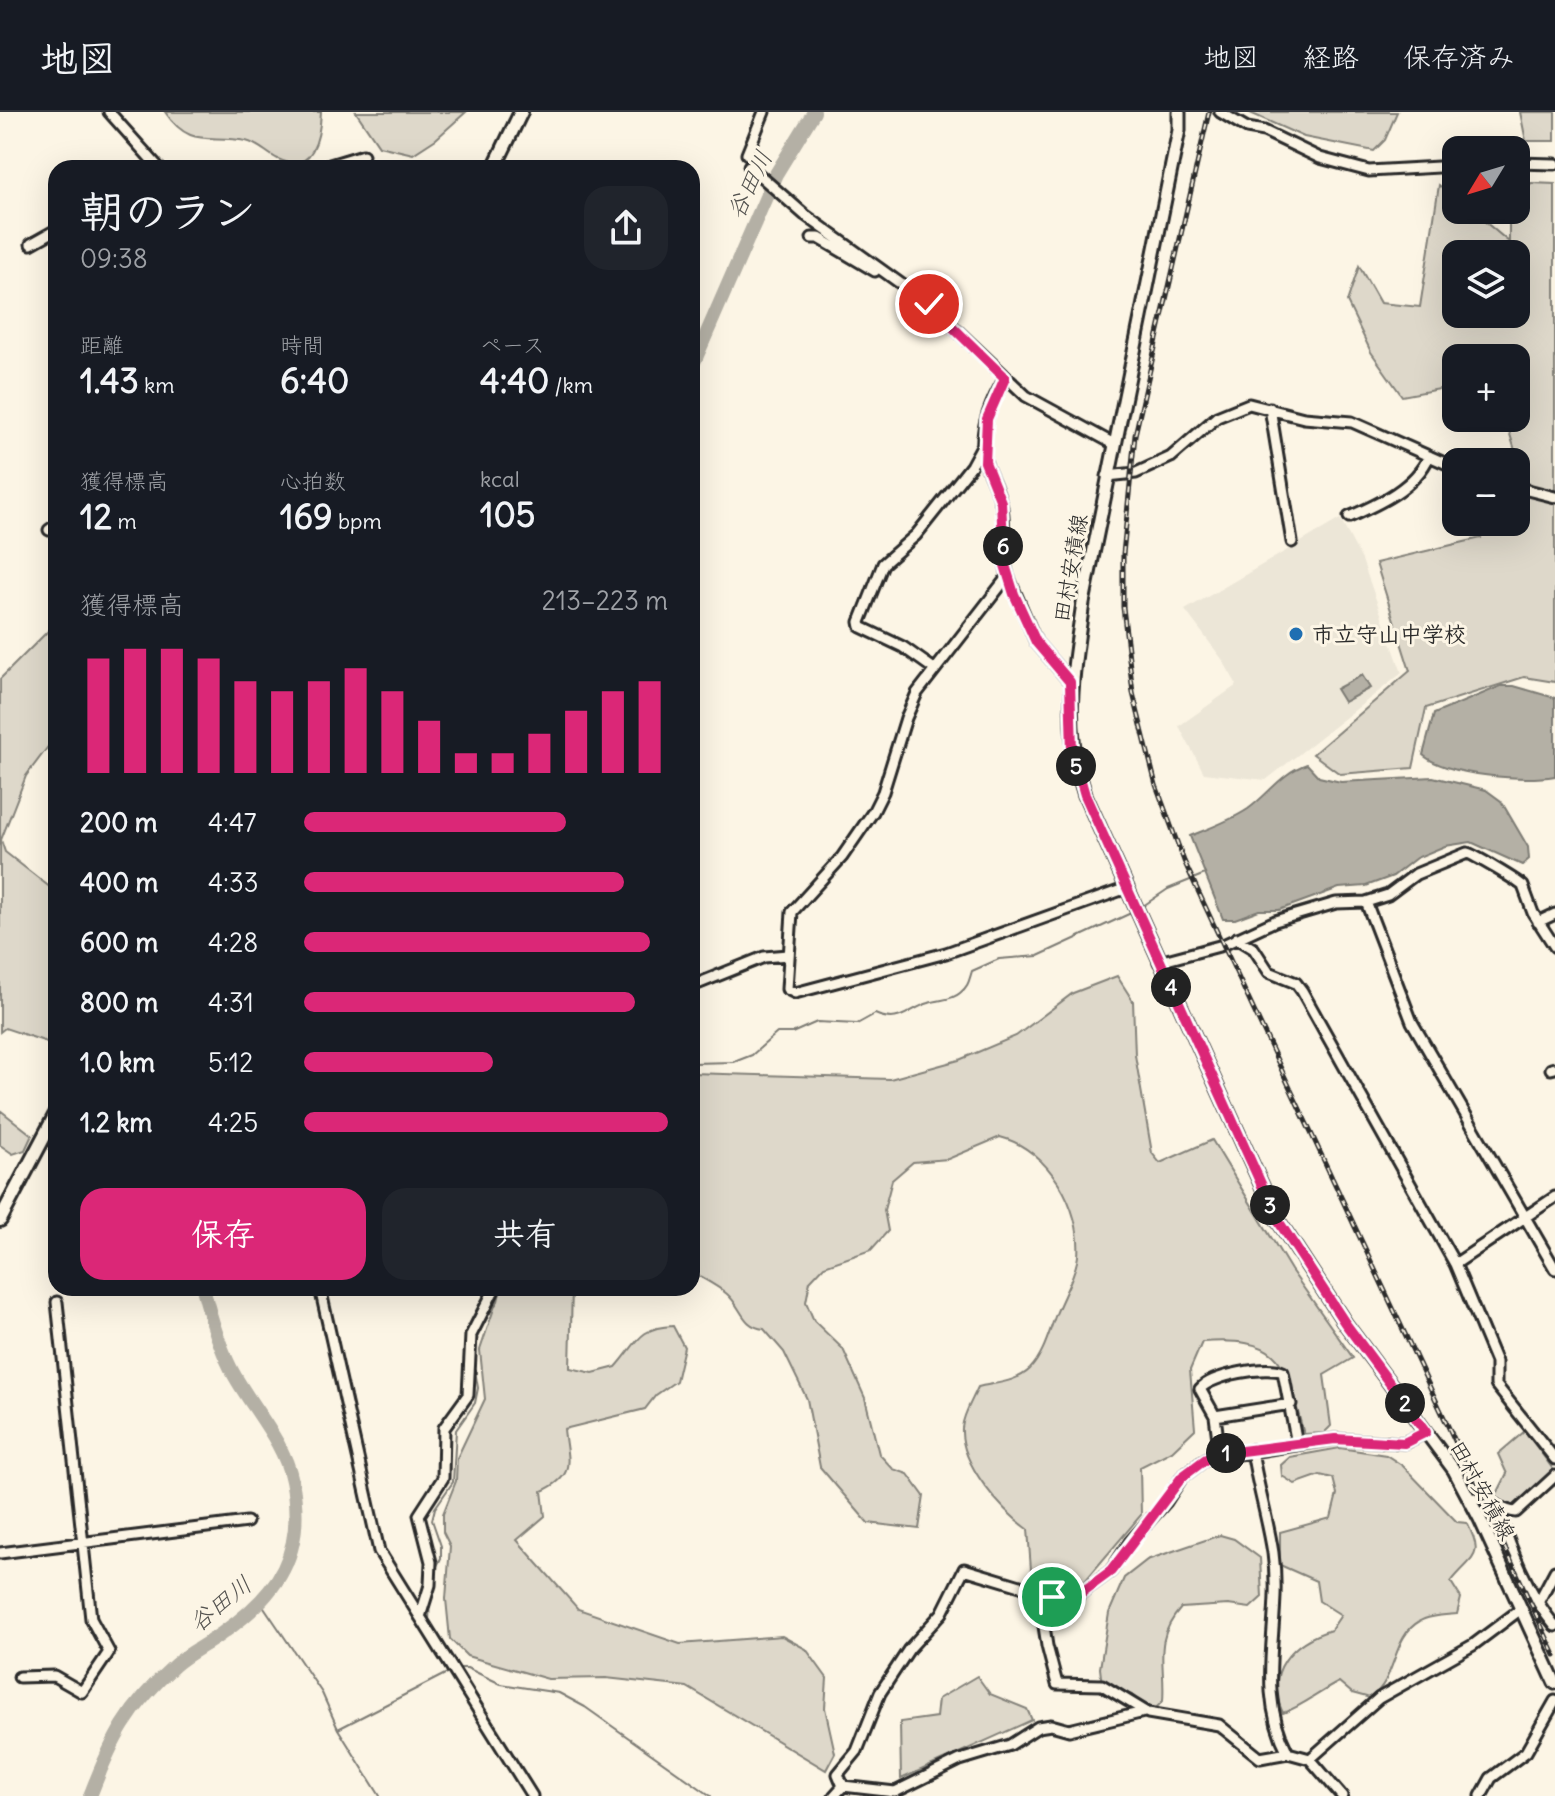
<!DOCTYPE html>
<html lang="ja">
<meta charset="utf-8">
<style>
body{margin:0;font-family:Delius,"Klee One",sans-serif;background:#20242c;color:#f1f3f6;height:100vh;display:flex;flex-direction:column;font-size:30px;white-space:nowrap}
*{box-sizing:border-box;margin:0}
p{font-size:26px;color:#9ea1a6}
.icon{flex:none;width:44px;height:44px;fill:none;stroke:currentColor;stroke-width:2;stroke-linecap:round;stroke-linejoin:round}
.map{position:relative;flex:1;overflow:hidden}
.side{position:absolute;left:48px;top:48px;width:652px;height:1136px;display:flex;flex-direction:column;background:#171b24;border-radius:24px;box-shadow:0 8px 32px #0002}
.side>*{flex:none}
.needle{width:52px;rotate:232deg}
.controls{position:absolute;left:1442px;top:24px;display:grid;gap:16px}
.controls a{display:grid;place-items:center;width:88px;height:88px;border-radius:16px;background:#171b24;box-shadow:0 8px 32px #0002;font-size:40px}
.pin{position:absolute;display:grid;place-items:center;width:68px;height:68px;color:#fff;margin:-34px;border:4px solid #fff;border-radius:50%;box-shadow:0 2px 8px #0007}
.km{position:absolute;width:40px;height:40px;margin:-20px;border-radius:50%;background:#222;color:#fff;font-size:22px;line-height:40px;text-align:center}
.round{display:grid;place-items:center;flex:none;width:84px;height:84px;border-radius:24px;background:#20242c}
.summary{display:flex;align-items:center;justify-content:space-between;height:136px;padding:0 32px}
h1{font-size:44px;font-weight:700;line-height:60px}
.stats{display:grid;grid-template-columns:repeat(3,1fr);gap:12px;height:136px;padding:8px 32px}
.stats div{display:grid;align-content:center}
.stats b{font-size:34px;font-weight:700}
.stats small{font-size:22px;font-weight:400}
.stats p{font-size:22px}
.chart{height:224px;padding:16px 32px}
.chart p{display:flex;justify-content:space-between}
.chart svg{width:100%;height:144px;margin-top:8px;stroke:#db2777;stroke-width:6}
.cta{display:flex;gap:16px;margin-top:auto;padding:16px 32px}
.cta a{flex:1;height:92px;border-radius:24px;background:#db2777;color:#fff;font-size:32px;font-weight:700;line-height:92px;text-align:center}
.cta a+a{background:#20242c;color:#f1f3f6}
ul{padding:0 32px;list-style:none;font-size:26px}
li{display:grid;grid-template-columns:128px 96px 1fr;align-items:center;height:60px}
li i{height:20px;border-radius:10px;background:#db2777}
header{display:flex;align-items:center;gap:48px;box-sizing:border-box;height:112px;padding:0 40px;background:#171b24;border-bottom:2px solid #363941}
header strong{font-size:38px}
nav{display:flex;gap:44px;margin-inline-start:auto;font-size:28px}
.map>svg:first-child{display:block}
.built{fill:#ece6d7}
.green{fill:#ded8ca;stroke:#84827a;stroke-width:2;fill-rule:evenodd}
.water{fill:#b4b0a5;stroke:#7d7b74;stroke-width:2}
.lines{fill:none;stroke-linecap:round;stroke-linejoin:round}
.stream{stroke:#7d7b74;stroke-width:2}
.river{stroke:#b4b0a5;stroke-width:14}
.minor-casing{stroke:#2b2b2b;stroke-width:15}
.major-casing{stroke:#2b2b2b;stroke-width:17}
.highway-casing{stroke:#2b2b2b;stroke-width:18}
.minor{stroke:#fcf5e5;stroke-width:9}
.major{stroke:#fcf5e5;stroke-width:11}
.highway{stroke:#fcf5e5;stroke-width:12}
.rail-casing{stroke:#2b2b2b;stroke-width:5}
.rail{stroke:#fcf5e5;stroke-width:2;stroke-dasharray:6;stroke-linecap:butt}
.route-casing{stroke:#fff;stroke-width:16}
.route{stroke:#db2777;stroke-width:10}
.poi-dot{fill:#1f6fb2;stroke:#fcf5e5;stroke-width:3}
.labels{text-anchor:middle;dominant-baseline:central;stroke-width:6;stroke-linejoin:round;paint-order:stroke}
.street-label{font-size:22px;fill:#2b2b2b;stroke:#fcf5e5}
.poi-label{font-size:22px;font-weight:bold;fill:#2b2b2b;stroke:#fcf5e5;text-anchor:start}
.water-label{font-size:24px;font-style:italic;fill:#545350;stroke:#fcf5e5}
</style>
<header>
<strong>地図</strong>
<nav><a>地図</a><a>経路</a><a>保存済み</a></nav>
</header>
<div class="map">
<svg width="1555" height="1684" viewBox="0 0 1555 1684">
<rect width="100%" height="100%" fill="#fcf5e5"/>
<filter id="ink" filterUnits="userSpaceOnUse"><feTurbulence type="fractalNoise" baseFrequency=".0125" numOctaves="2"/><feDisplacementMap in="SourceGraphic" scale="16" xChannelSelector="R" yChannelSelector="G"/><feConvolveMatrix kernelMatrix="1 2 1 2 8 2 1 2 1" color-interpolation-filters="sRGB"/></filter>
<g filter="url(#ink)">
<path class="built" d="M1340,407L1362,448L1402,561L1266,668L1204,661L1179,614L1237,573L1222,547L1185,498Z"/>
<path class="green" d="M165,0H321C320,24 313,64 278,47C267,42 259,32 246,29C210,21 191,38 165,0Z
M356,0H466L436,27L413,42L379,34Z
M1248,0H1397L1385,28L1374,39L1304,25Z
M1520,0H1555V29H1526Z
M1531,71L1555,72V570L1524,565L1426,596L1413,656L1340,662L1313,642L1410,559L1376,451L1481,426L1475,410H1516V361H1522L1505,306H1516V246H1456V274L1402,284L1371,240L1347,190L1359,154L1380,191L1420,195L1439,73L1456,86V98H1471L1509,130V98H1516V89ZM1456,142H1516V202H1456Z
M56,485V624L26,664L1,728L5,740L56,780V933L5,916L0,920V567L53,514Z
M1117,864L1133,889L1135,943L1152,1041L1160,1051L1212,1028L1291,1158L1353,1246L1324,1263L1331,1314L1324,1321L1304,1322C1284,1253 1288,1224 1202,1230L1190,1258L1195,1317L1172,1339L1140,1355L1141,1403L1074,1482L1031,1458L1028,1417C1001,1398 960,1352 962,1316C963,1302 973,1287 978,1275C995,1271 1017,1270 1030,1257C1044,1242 1049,1220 1056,1202C1063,1184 1076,1162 1078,1144C1082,1096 1048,1037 1000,1025L948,1047L913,1050L892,1068L884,1098L888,1119L871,1138L824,1154L810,1169L806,1190L814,1209L843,1237L865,1286L879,1342L893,1357L908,1362L924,1384L919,1417L868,1411L820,1355L807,1287L784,1240L764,1217C742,1215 742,1195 727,1182C716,1173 703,1167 692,1160V961L890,967L959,948L1016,924L1073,881Z
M0,998L32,1023L25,1038L13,1042L0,1033Z
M501,1176H572L570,1256L593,1261L616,1255C637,1232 638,1215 673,1214L684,1235L676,1269L656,1283L645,1297L564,1317C567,1349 577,1363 542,1379L545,1404L517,1428L578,1497L680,1532L782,1524L806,1537L827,1566L825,1596L835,1641L826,1658L687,1575L606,1566L548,1567L467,1544L450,1527L446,1487L450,1434L443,1420V1402L456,1369L457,1346L485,1287L480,1238Z
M1525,1319L1555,1360L1524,1391L1509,1395L1495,1386L1507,1362L1498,1342Z
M1340,1336L1386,1343L1403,1354L1457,1410L1467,1411C1486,1447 1471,1444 1451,1470L1461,1486L1457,1502C1446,1503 1430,1503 1420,1509C1391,1525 1398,1567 1370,1586L1352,1581L1339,1570C1319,1580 1303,1594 1283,1601C1263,1559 1293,1529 1331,1518L1341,1503L1319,1489L1316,1469L1280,1453V1420L1331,1406L1337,1382L1333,1366L1320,1363L1295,1372L1282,1364L1281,1353L1290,1345Z
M1220,1423L1234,1427L1260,1446L1262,1485L1250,1496L1228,1493L1181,1496C1152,1529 1166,1552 1163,1589L1156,1596L1144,1594L1132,1583L1102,1573L1100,1556L1109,1501L1124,1466L1147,1448Z
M977,1564L990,1582L1027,1597L1032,1608L901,1667L900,1610L936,1605L938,1587Z"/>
<path class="water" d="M1362,563L1370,576L1344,590L1336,577Z
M1501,574H1514L1555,586V664C1524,669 1447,664 1423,643L1434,602Z
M1307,652L1319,665L1341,670L1433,665L1486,678L1501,689L1528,735L1529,747L1522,753L1471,730L1445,734L1416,746L1393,764L1366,774L1339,776L1279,798H1259L1235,807H1223L1190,724C1210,716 1230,709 1248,697C1270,681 1281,661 1307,652Z"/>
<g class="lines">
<path class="stream" d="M1140,796L1168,777L1205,762
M692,951L734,950L752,943L777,921H792L817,910L857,912L875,902C900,913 906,898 929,891C939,887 951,889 960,881C969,874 969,868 972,859L999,847L1038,844L1131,801
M477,1220L498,1189L501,1176
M435,1458L441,1446V1434L432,1408L435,1396L453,1370L456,1318L475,1291L478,1276L474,1253
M260,1489L322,1581L338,1617L380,1684
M429,1509L430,1488
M423,1518L447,1560
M458,1556H467L501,1572L559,1581L585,1595L711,1684
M338,1617L449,1560"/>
<path class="river" d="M692,255L776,62L814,0
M90,1684C112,1627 128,1595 175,1553C189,1541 206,1533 221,1522C279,1482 306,1440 292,1369C284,1328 249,1293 231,1257C218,1231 210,1204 203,1176"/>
<g class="minor-casing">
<path id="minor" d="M109,0L159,56
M1220,0L1247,16L1264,19L1320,46L1369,59L1456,54
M747,42L764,0
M1516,51L1555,52
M749,54L805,103L929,192L1026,284L1114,332
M320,56L363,43
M812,126H819L875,159
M31,132L56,118
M1005,266C990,291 975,325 987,355C992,369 1000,381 1002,396C1006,419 1001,441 1008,464L917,581L906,606L883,680L873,700L842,745L792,800L787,877L795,881L946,841L1127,776
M1270,296L1292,430
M1107,364L1136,361L1171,345L1217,305L1249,292L1304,306L1352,310L1456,356
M1516,375L1555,385
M1349,405C1379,392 1416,375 1429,344
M49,418L56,413
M1008,464L1036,530L1070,570
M934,557L903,535L861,515L860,510L883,452L916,423L971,354L983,332
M1366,790L1412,910L1555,1157
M1538,810L1555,802
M1236,826L1254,837L1269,860L1296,871L1302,879L1455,1152
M1159,850L1223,833L1275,809L1336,791L1366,790L1388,783L1416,762L1467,741C1473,742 1518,769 1523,774L1533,801L1555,835
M692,874L764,845L788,843
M1551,957L1555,956
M1555,1085L1455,1152L1496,1250V1273L1555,1347
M320,1176L379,1439L532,1684
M1215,1304L1291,1292
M1252,1338C1257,1373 1268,1407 1273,1441C1283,1512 1253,1574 1288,1641L1310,1647L1342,1684
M1220,1343L1215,1304L1200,1277C1211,1263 1267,1253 1283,1260L1297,1332
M1470,1387C1487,1382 1498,1399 1516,1400L1555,1364
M1498,1396C1509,1435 1529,1483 1555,1514
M0,1441L247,1410
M1039,1481L1047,1534L1057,1572L1102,1573L1148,1601L1219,1613L1260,1646L1288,1641
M1539,1489L1555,1459
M420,1505L430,1473L431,1450L419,1403L443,1366L444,1316L468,1283L471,1223L495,1176
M19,1565L54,1564L82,1580L109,1540L91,1507L57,1190
M1310,1647L1379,1586L1473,1533L1521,1497
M843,1674L895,1680L960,1648L1010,1633L1038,1615L1051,1613L1069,1618L1144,1600
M834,1684L843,1674L838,1662L857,1639L880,1581L909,1537L942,1501L964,1457L1070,1489L1111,1459L1130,1430L1166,1390L1182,1365L1206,1347L1335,1327L1404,1331L1426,1320
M1481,1684L1491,1666L1526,1640L1555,1589"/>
</g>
<g class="major-casing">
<path id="major" d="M1179,0V18L1083,491C1073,561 1062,613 1085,683L1277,1107L1345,1211L1454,1358L1480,1407L1555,1571"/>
</g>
<g class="highway-casing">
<path id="highway" d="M494,56L521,0
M0,1108L56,1002"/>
</g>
<use href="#minor" class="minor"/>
<use href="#major" class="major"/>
<use href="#highway" class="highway"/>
<g class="rail-casing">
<path id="rail" d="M1209,0L1135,323L1123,442V495L1133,581L1156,673L1184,749L1555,1543"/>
</g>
<use href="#rail" class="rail"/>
</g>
</g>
<g class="lines" filter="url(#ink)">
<g class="route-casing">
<path id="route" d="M929,192L1005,266L987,307L985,350L1001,390L1004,450L1014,482L1036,530L1070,570L1072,638L1085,683L1277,1107L1345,1211L1426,1320L1404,1331L1335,1327L1234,1340L1206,1347L1182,1365L1111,1459L1070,1489L1052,1485"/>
</g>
<use href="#route" class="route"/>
</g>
<circle class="poi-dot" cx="1296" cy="522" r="8"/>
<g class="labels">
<g class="street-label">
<text transform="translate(1070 456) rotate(-80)">田村安積線</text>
<text transform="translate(1483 1378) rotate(61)">田村安積線</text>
</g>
<g class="poi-label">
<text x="1312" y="522">市立守山中学校</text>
</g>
<g class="water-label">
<text transform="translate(749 72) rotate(-64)">谷田川</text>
<text transform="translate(220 1491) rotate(-39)">谷田川</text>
</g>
</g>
</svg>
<div class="controls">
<a><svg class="needle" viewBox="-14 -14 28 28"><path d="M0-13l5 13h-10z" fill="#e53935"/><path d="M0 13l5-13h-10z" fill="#9ea1a6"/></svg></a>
<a><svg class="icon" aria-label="layers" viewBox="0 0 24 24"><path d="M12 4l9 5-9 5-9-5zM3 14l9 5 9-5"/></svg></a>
<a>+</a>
<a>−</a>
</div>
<div class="pin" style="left:1052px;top:1485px;background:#1e9e55"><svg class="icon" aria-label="arrive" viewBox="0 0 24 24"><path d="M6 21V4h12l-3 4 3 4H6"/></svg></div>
<div class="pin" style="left:929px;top:192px;background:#d93025"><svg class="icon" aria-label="check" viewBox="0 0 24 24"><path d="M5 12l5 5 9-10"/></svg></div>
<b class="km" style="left:1226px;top:1341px">1</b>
<b class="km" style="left:1405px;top:1291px">2</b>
<b class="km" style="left:1270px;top:1093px">3</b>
<b class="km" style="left:1171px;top:875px">4</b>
<b class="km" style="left:1076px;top:654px">5</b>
<b class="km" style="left:1003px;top:434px">6</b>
<section class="side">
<div class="summary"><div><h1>朝のラン</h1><p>09:38</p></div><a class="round"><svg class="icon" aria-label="share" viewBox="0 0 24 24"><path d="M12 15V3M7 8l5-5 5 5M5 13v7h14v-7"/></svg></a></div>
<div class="stats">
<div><p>距離</p><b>1.43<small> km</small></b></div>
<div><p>時間</p><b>6:40</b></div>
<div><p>ペース</p><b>4:40<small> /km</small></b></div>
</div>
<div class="stats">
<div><p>獲得標高</p><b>12<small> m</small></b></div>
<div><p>心拍数</p><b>169<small> bpm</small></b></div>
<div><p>kcal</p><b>105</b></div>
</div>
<div class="chart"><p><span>獲得標高</span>213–223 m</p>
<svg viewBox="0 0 160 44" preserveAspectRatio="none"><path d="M5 44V9M15 44V6M25 44V6M35 44V9M45 44V16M55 44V19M65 44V16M75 44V12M85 44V19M95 44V28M105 44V38M115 44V38M125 44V32M135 44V25M145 44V19M155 44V16"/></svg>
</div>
<ul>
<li><b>200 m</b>4:47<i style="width:72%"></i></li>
<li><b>400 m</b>4:33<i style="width:88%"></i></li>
<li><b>600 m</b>4:28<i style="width:95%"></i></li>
<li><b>800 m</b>4:31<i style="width:91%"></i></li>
<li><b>1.0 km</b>5:12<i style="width:52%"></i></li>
<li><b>1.2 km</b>4:25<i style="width:100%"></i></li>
</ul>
<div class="cta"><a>保存</a><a>共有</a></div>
</section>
</div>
